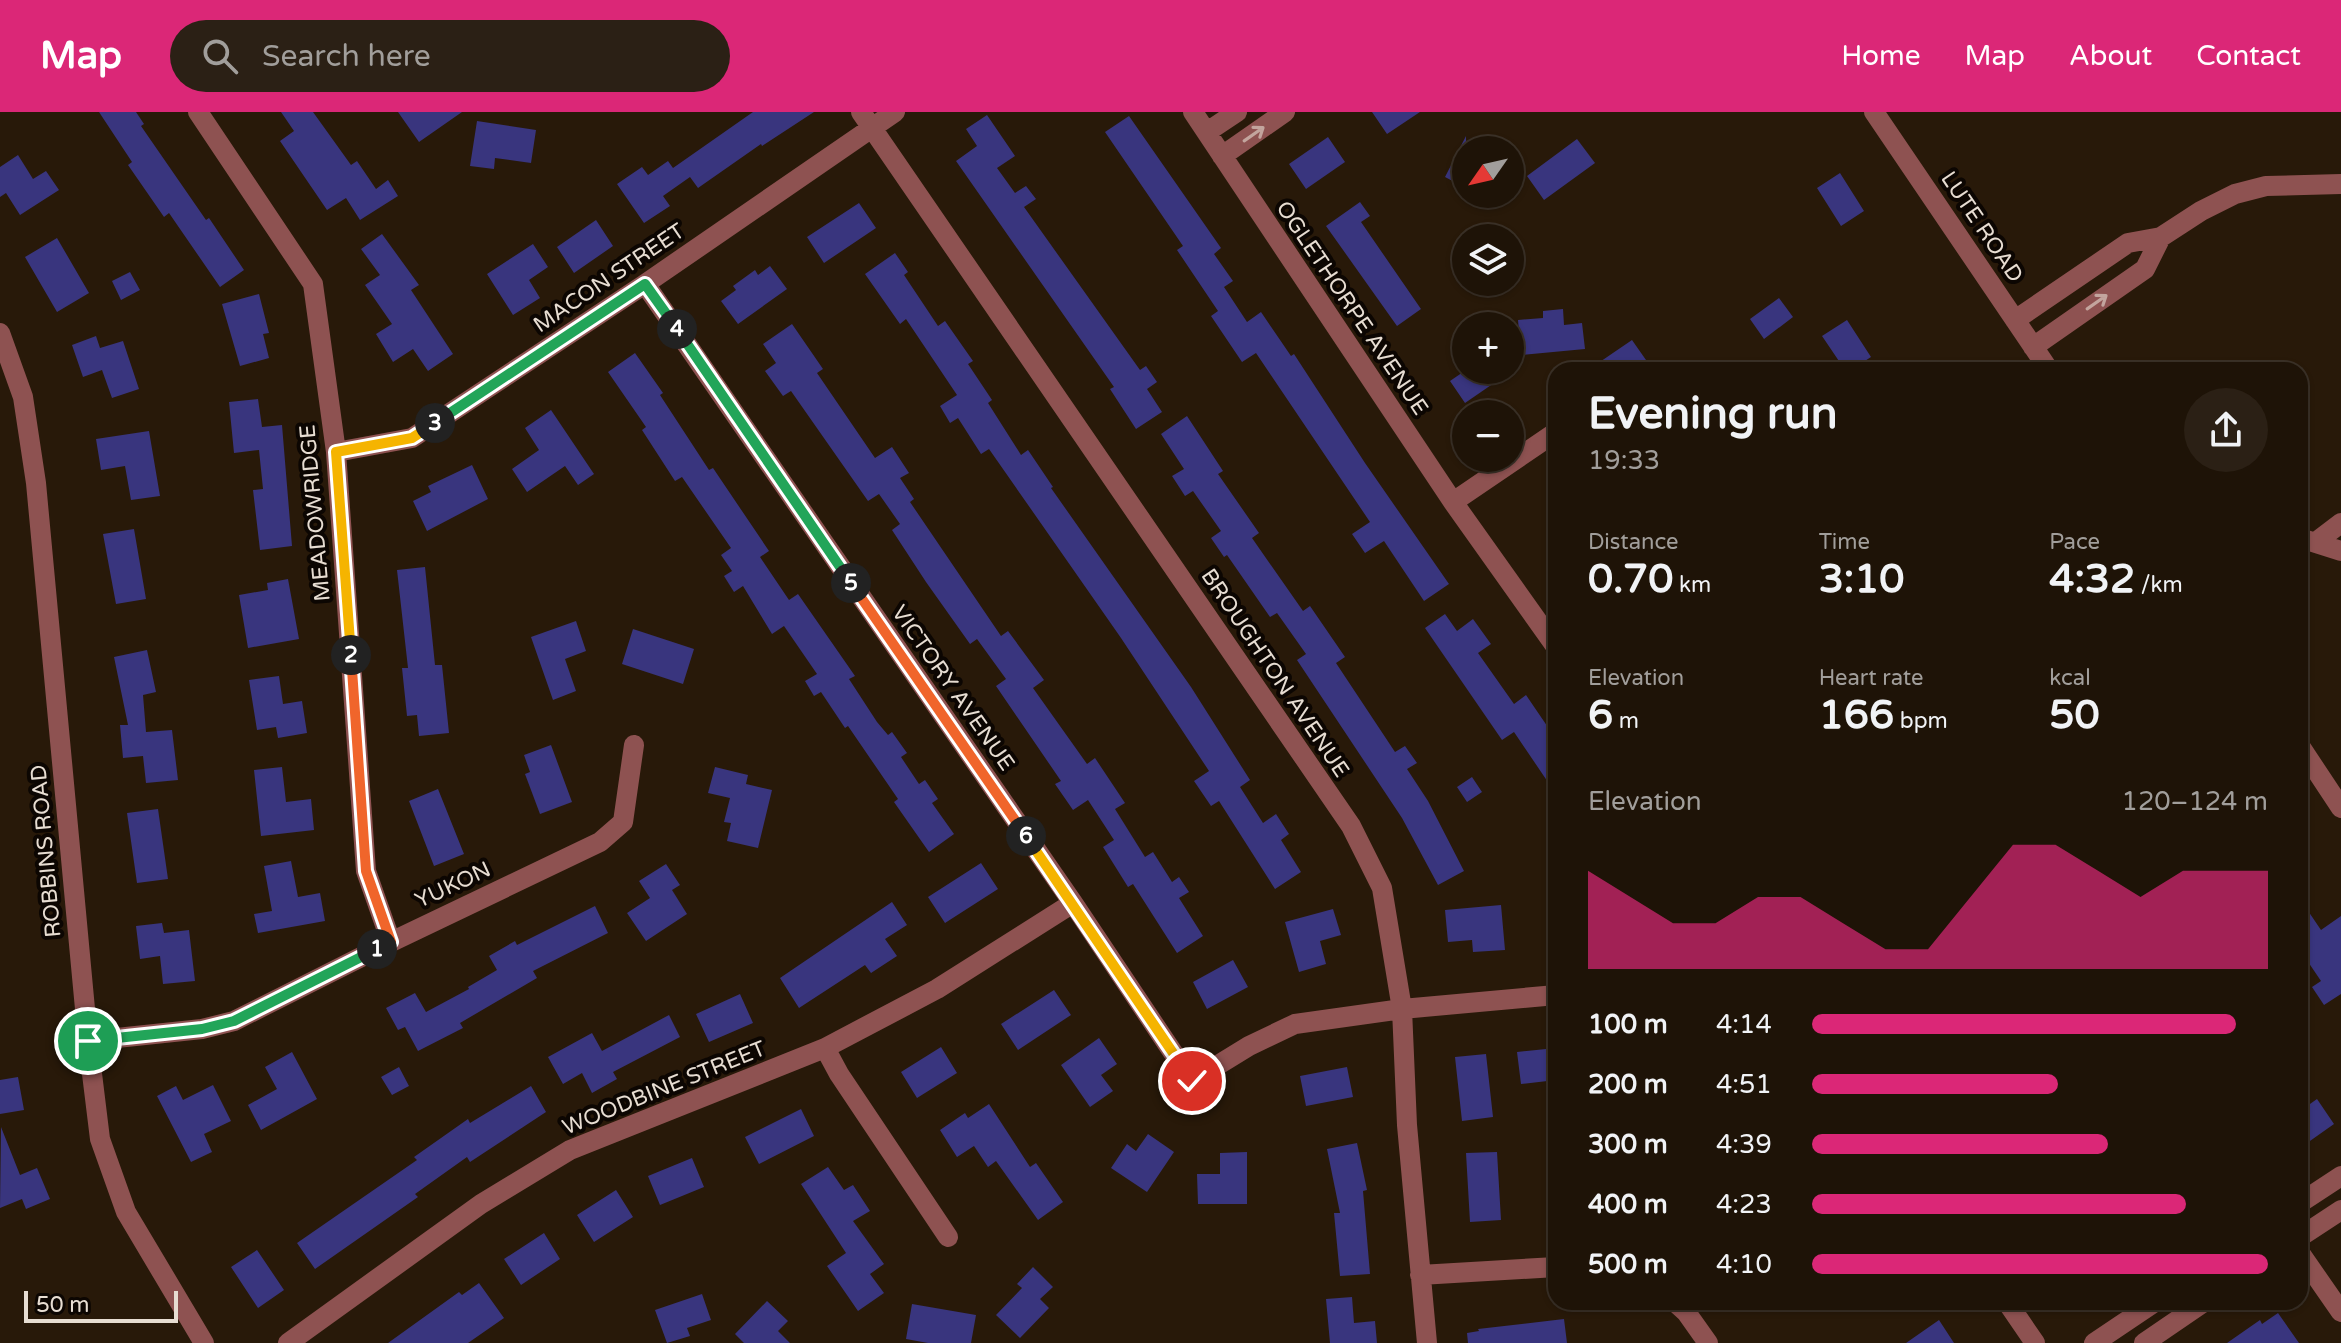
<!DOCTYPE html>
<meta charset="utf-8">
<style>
body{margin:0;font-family:"Varela Round",sans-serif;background:#2b2015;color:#f1f3f6;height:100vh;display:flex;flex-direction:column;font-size:30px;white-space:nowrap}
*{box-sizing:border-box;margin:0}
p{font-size:26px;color:#a19e9b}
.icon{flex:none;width:44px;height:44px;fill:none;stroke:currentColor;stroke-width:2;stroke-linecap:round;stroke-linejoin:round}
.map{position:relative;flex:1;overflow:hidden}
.panel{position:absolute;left:1548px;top:250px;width:760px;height:948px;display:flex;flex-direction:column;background:#1e1307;border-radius:24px;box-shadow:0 2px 6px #0004,0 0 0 2px #3c3228}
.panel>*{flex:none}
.needle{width:52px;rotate:236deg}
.buttons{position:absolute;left:1452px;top:24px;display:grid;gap:16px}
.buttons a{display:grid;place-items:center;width:72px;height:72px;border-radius:50%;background:#1e1307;box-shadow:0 2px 6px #0004,0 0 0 2px #3c3228;font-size:40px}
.scale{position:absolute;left:24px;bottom:20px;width:154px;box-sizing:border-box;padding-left:8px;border:4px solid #e7ddd2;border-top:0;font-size:22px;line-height:28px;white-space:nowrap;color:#e7ddd2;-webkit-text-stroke:6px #0c0602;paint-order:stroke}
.pin{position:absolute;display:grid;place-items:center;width:68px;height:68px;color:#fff;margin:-34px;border:4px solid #fff;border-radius:50%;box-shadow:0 2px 8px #0007}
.km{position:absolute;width:40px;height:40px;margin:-20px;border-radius:50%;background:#222;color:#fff;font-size:22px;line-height:40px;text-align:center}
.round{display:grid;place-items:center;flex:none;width:84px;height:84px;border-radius:42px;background:#2b2015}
.summary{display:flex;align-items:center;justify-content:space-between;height:136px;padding:0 40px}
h1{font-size:44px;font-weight:700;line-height:60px}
.metrics{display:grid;grid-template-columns:repeat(3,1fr);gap:12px;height:136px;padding:8px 40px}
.metrics div{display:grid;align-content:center}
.metrics b{font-size:40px;font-weight:700}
.metrics small{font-size:22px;font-weight:400}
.metrics p{font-size:22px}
.chart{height:224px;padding:16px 40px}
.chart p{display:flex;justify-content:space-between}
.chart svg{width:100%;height:144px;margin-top:8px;fill:#db2777;opacity:.7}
ul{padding:0 40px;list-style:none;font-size:26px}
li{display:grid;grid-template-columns:128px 96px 1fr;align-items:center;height:60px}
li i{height:20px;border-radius:10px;background:#db2777}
header{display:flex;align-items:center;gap:48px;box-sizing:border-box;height:112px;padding:0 40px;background:#db2777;color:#fff}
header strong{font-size:38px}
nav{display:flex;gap:44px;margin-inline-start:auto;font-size:28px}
.search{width:560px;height:72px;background:#2b2015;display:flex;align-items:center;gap:20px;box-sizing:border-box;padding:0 28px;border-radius:44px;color:#a19e9b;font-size:30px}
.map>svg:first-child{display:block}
.building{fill:#39357e}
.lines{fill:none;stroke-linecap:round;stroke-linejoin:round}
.minor{stroke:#8e5251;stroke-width:20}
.oneway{stroke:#c3a59e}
.split-1-casing{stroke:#fff;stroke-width:16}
.split-2-casing{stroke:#fff;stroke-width:16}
.split-3-casing{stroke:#fff;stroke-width:16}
.split-4-casing{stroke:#fff;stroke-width:16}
.split-5-casing{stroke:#fff;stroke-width:16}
.split-6-casing{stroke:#fff;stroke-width:16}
.split-7-casing{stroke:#fff;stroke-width:16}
.split-1{stroke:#22a559;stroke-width:10}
.split-2{stroke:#f0652b;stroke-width:10}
.split-3{stroke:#f5b400;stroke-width:10}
.split-4{stroke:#22a559;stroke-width:10}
.split-5{stroke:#22a559;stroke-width:10}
.split-6{stroke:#f0652b;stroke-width:10}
.split-7{stroke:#f5b400;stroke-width:10}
.labels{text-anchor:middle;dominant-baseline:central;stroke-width:8;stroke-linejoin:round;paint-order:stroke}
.street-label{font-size:22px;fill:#e7ddd2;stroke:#0c0602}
</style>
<header>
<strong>Map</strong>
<div class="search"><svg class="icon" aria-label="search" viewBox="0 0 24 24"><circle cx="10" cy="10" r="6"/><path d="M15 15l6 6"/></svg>Search here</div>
<nav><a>Home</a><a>Map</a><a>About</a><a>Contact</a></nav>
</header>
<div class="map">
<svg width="2341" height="1231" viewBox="0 0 2341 1231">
<rect width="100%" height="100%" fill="#281909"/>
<path class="building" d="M99,0H136L144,12L141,14L206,108L209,106L244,158L220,175L169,101L164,105L128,53L132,50Z
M281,0H313L351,53L357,49L376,77L388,68L398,84L360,108L346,86L327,98L280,29L294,19Z
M398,0H462L419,30Z
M753,0H814L762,34L761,32L698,76L690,65L663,84L670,94L644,111L617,72L642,55L648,63L668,49L673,56Z
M1372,0H1420L1387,22Z
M987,3L1015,44L997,56L1015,81L1026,74L1036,87L1024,95L1140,258L1146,254L1157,270L1147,277L1162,300L1136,317L1110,277L1114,275L956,49L977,34L966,17Z
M1129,4L1221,136L1214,142L1233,169L1224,175L1247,210L1261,200L1291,244L1294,242L1365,351L1449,472L1424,489L1384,429L1365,441L1352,422L1370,410L1256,241L1242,250L1211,204L1218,199L1177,138L1183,134L1105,20Z
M477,9L536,18L531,51L495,46L494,57L470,54Z
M1466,24V76L1445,65Z
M1328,25L1345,50L1306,77L1289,52Z
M1577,27L1595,51L1544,88L1527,64Z
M18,43L33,67L46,59L59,78L20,103L6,81L0,85V55Z
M1840,61L1864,99L1841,114L1817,76Z
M1360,90L1370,104L1361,110L1421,197L1397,214L1326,114Z
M859,91L876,116L824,151L807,125Z
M596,108L613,134L574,161L557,135Z
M382,122L419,173L411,178L453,242L428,259L413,237L393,250L376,222L392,212L365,173L380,163L361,137Z
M57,126L89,181L57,200L25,145Z
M533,132L548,155L529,168L540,186L513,203L487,162Z
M895,141L908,160L904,163L938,214L945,209L973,249L968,252L992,288L988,291L1021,343L1028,338L1053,375L1051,376L1191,575L1250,668L1240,675L1263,711L1276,702L1289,722L1281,728L1301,760L1275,777L1219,689L1211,694L1194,669L1209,659L1121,526L989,337L981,342L958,306L950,311L940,294L957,283L906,207L900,212L865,162Z
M770,154L787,177L738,212L721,189L736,178L733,174L755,158L758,163Z
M130,160L140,178L121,188L112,169Z
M259,182L269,221L263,222L269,246L240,254L222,192Z
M1779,186L1793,205L1764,227L1750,207Z
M1563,197L1564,213L1582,211L1585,237L1521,243L1518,208L1543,206V199Z
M1847,208L1871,245L1851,258H1845L1822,224Z
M792,212L823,257L817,261L875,346L892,335L909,361L900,366L914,387L910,390L1001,524L1008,519L1044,568L1033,576L1087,652L1095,646L1125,691L1115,697L1145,745L1153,740L1172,770L1179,765L1189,780L1179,786L1203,824L1177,841L1133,772L1128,775L1103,735L1114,728L1088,688L1073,698L1055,672L1061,669L996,574L1006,567L977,527L970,532L926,470L892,418L900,412L879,382L868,389L791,279L783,284L765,259L776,251L763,232Z
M96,224L100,236L123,229L139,277L112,286L102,258L83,265L72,233Z
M1632,228L1653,258H1588Z
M635,241L663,281L660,283L709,358L713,356L769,439L760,445L789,488L798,482L855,564L849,567L877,610L888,623L892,620L907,641L901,645L919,672L925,668L938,687L932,691L954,722L929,740L894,690L898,687L848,614L845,616L821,580L814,584L805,569L817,562L784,514L772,522L743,474L734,480L724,464L732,459L721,443L731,436L682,365L675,369L642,318L646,315L608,260Z
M1466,258H1513L1465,291L1450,269Z
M258,287L262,315L282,313L292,434L260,438L253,378L263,377L259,338L234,341L229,290Z
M551,298L594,362L578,373L565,354L527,380L512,357L539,338L525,316Z
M1187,304L1223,359L1218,362L1259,421L1252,426L1303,499L1310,494L1345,545L1336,551L1395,640L1405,634L1417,651L1407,657L1428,689L1464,759L1438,773L1402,706L1297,548L1306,542L1277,501L1270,505L1227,443L1224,445L1211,426L1221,419L1193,379L1185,384L1172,364L1184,357L1161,322Z
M149,319L160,384L131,388L125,354L101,358L96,327Z
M472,353L488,387L427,419L413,389L431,380L428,374Z
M134,417L146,487L116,492L103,422Z
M425,455L435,553H442L449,621L419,624L417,603L407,604L402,556H408L397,458Z
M288,467L299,527L248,536L239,483L268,478L267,471Z
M1445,502L1457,519L1473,507L1491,532L1478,541L1514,592L1526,583L1556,627V682L1514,620L1502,628L1425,516Z
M576,509L586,539L565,547L576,579L553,588L531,525Z
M633,517L694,537L683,572L622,552Z
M147,538L156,580L143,583L146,620L172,618L178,668L146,671L143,644L123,646L120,613H128L114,545Z
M279,564L283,592L302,589L307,621L278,626L276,615L257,618L249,568Z
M551,633L572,690L540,702L525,662L530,660L524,643Z
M282,655L286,690L311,687L314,718L261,724L254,658Z
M715,655L748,663L746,672L772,678L758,736L727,729L731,711L724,710L730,686L708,681Z
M1472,665L1482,680L1467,690L1457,675Z
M438,677L464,742L434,754L409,689Z
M158,697L168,767L137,771L127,701Z
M291,749L298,785L320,781L325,809L258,821L254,802L272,799L264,754Z
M981,751L998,777L945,811L928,785Z
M666,752L680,773L672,778L687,802L646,829L627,801L650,786L639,769Z
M2300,787L2321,818L2341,804V882L2324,893L2312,875L2321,869L2300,838Z
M892,790L907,813L885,827L897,844L871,861L865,853L799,896L780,866Z
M1501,793L1505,838L1473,840L1472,828L1448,830L1445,798Z
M595,794L608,821L533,859L537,866L460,911L463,916L418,939L405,915L398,918L386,896L415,881L426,900L469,877L468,875L497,858L489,844L515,829L517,833Z
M1333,797L1341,823L1320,829L1326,852L1299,860L1285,810Z
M162,811L164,821L189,818L195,869L163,872L160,844L140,847L136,814Z
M1233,848L1248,875L1207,897L1193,870Z
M1054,878L1071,903L1018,938L1001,912Z
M740,882L753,911L709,930L696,902Z
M669,903L680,925L613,960L617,967L592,981L582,961L563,972L548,945L592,921L602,939Z
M1099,926L1117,952L1101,963L1113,979L1090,995L1061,953Z
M941,935L957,961L917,986L901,960Z
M1556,936V968L1521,972L1517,940Z
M292,940L317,987L261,1018L248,993L277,977L265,955Z
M1486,942L1493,1005L1462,1009L1455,945Z
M399,955L409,974L392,983L381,965Z
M1347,955L1353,985L1306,994L1300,964Z
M18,965L24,998L0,1002V968Z
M213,973L231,1009L204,1022L212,1040L191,1050L157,984L176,974L183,988Z
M531,974L546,1000L470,1050L467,1045L415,1082L418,1085L315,1157L297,1131L417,1048L414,1045L468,1007L470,1011Z
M2317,987L2334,1012L2300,1036V999Z
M989,992L1030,1055L1036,1051L1063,1090L1038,1108L996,1049L988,1055L974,1034L957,1045L940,1018L965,1001L968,1006Z
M801,997L814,1024L759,1052L745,1025Z
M1,1015L20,1063L37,1056L50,1087L26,1097L22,1087L0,1096Z
M1148,1022L1174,1040L1147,1080L1111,1056L1127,1032L1136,1039Z
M1357,1031L1367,1078L1363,1079L1370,1162L1340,1164L1334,1101H1340L1327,1037Z
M1247,1040V1092H1198L1197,1062H1220V1041Z
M1497,1040L1501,1108L1470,1110L1466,1041Z
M692,1046L704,1075L660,1093L648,1064Z
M828,1055L844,1078L853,1073L870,1099L853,1109L884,1152L870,1162L884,1181L858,1199L827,1154L846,1141L801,1072Z
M616,1078L633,1105L594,1130L577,1103Z
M544,1121L560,1147L521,1173L504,1147Z
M257,1138L284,1178L258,1196L231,1155Z
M1033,1155L1053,1175L1040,1187L1049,1196L1020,1226L996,1203L1022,1176L1017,1172Z
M479,1171L504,1206L468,1231H388L459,1180L462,1183Z
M702,1182L711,1208L687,1216L690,1224L667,1231L655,1198Z
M1352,1185L1354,1211L1375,1209L1377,1231H1330L1326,1187Z
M767,1189L788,1209L778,1219L790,1231H744L735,1222Z
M912,1192L976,1203L971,1231H928L906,1227Z
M2278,1201L2299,1231H2227L2260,1208L2262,1212Z
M1564,1207L1567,1231H1468L1467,1221L1479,1219L1478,1217Z
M1939,1208L1954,1231H1906Z"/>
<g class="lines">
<path class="minor" d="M198,0L313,172L336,340L366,759L391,830
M861,0L1351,714L1382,776L1402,897L1407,1013L1427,1231
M1193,0L1453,390L1556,535
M1874,0L2049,258
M1207,20L1237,0
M1222,44L1285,0
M645,172L1073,791L1192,969L1249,934L1295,912L1402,897L1556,883
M2015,208L2128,131L2161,125L2201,99L2235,82L2266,74L2341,72
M0,221L23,285L36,371L88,929L100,1027L126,1100L204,1231
M2033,235L2145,157L2161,125
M336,340L412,326L645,172L895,0
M1453,390L1556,320
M2300,426L2341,439
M2316,430L2341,411
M2300,634L2341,696
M88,929L202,917L234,909L391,830L600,730L623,710L634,633
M825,936L839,962L948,1125
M2300,1091L2341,1064
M2300,1125L2341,1098
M2300,1141L2341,1200
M1420,1163L1556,1155
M1675,1190L1686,1200L1708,1231
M2007,1190L2035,1231
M288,1231L481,1092L570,1038L825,936L937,877L1073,791
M2094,1231L2155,1190
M2144,1231L2204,1190"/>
</g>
<defs><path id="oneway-shaft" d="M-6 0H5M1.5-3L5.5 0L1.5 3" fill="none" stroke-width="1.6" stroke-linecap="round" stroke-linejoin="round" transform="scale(2)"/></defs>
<g class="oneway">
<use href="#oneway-shaft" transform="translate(1254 22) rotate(-35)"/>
<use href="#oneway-shaft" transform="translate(2097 190) rotate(-35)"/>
</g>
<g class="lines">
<g class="split-1-casing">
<path id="split-1" d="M88,929L202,917L234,909L377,837"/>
</g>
<g class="split-2-casing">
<path id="split-2" d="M351,543L366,759L391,830L377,837"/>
</g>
<g class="split-3-casing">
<path id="split-3" d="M351,543L336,340L412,326L435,311"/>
</g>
<g class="split-4-casing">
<path id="split-4" d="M435,311L645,172L677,217"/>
</g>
<g class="split-5-casing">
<path id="split-5" d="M677,217L851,471"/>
</g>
<g class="split-6-casing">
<path id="split-6" d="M851,471L1026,724"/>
</g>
<g class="split-7-casing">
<path id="split-7" d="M1026,724L1192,969"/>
</g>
<use href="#split-1" class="split-1"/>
<use href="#split-2" class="split-2"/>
<use href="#split-3" class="split-3"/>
<use href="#split-4" class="split-4"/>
<use href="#split-5" class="split-5"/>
<use href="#split-6" class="split-6"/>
<use href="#split-7" class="split-7"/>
</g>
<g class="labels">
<g class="street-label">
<text transform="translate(1982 115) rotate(56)">LUTE ROAD</text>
<text transform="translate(609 166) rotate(-34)">MACON STREET</text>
<text transform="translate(1352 196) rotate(56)">OGLETHORPE AVENUE</text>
<text transform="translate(315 401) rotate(-95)">MEADOWRIDGE</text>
<text transform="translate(1275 561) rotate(56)">BROUGHTON AVENUE</text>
<text transform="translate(953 576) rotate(55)">VICTORY AVENUE</text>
<text transform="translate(46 739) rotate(-95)">ROBBINS ROAD</text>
<text transform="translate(453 773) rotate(-25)">YUKON</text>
<text transform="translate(664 976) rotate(-22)">WOODBINE STREET</text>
</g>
</g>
</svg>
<div class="buttons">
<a><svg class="needle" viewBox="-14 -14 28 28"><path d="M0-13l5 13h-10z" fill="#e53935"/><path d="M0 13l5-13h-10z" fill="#a19e9b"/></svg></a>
<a><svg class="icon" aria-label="layers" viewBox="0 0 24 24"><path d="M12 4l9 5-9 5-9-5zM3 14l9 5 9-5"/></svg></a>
<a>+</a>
<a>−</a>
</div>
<div class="scale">50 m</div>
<div class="pin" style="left:88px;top:929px;background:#1e9e55"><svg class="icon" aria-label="arrive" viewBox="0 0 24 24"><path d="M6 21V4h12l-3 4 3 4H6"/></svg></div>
<div class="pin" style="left:1192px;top:969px;background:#d93025"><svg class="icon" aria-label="check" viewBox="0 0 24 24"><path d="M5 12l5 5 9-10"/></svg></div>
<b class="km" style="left:377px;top:837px">1</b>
<b class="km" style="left:351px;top:543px">2</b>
<b class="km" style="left:435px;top:311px">3</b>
<b class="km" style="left:677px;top:217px">4</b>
<b class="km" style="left:851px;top:471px">5</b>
<b class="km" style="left:1026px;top:724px">6</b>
<section class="panel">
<div class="summary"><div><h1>Evening run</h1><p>19:33</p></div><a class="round"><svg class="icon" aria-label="share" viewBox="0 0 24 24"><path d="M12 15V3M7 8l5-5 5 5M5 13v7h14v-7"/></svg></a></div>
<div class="metrics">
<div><p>Distance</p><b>0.70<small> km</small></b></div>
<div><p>Time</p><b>3:10</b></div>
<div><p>Pace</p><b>4:32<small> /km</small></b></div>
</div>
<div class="metrics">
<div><p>Elevation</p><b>6<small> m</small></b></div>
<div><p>Heart rate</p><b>166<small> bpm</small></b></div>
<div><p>kcal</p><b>50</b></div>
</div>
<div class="chart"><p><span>Elevation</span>120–124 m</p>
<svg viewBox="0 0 160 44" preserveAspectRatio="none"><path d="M0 44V14L10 22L20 30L30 30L40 22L50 22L60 30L70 38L80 38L90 22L100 6L110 6L120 14L130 22L140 14L150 14L160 14V44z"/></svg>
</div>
<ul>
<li><b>100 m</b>4:14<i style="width:93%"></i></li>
<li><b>200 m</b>4:51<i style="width:54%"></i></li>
<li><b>300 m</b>4:39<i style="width:65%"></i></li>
<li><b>400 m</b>4:23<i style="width:82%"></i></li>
<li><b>500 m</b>4:10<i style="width:100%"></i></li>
</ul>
</section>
</div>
